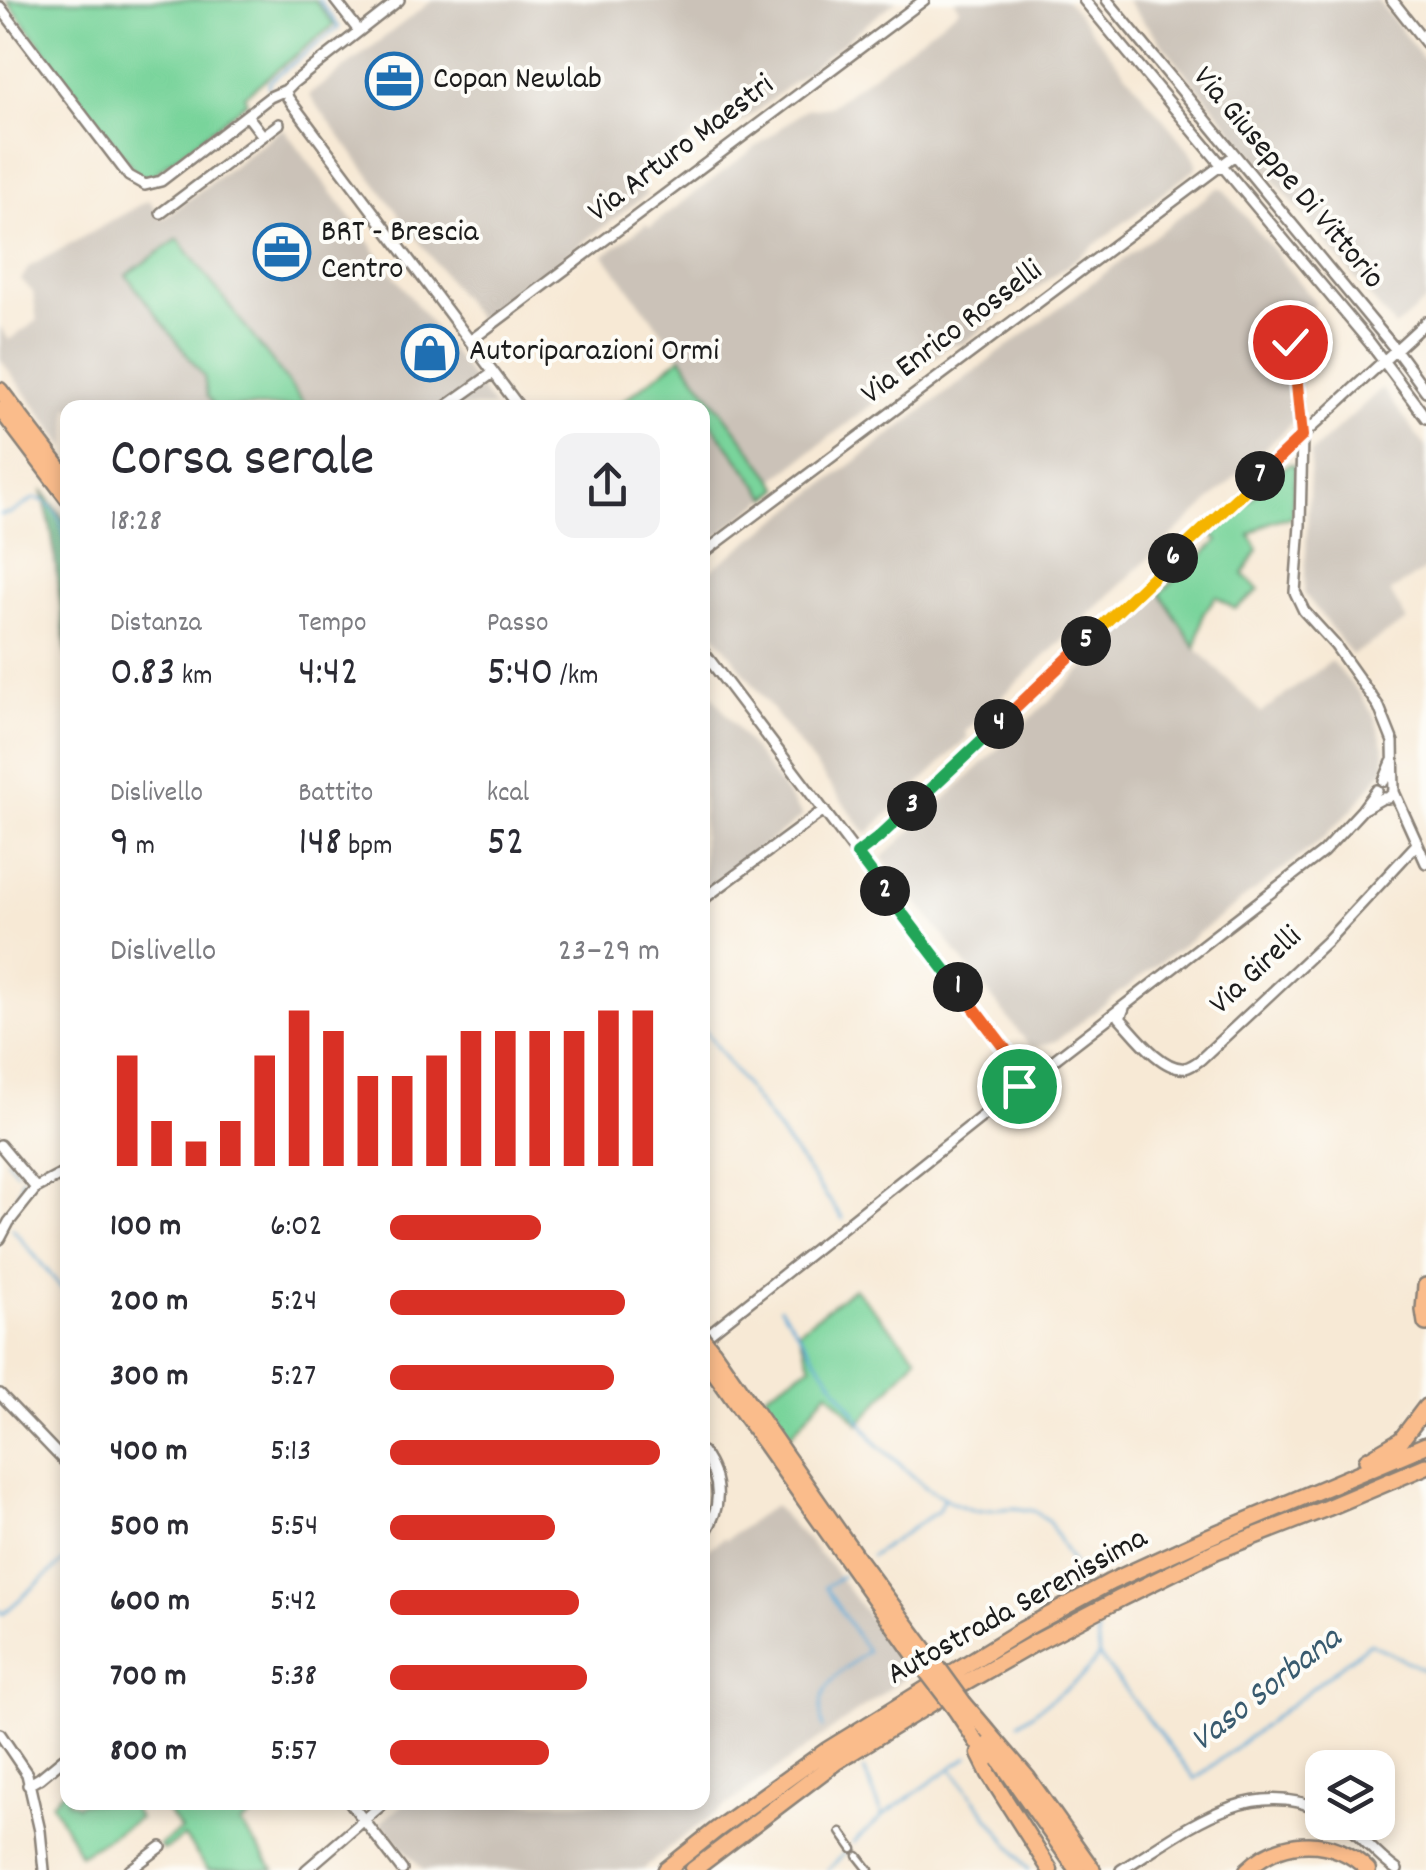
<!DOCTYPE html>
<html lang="it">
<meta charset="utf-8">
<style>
body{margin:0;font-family:Dekko,sans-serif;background:#f2f2f3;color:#2b2b33;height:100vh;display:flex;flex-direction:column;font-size:38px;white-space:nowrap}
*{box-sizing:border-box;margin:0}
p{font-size:32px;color:#7c7c81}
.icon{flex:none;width:55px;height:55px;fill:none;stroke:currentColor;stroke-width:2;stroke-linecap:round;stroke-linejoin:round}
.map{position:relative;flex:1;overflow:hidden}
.panel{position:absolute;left:60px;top:400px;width:650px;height:1410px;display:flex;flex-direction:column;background:#fff;border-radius:20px;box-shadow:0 5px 15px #0003}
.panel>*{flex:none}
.tools{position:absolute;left:1305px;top:1750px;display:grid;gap:20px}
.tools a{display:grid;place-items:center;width:90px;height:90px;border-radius:20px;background:#fff;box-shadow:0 5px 15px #0003;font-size:50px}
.pin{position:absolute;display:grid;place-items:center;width:85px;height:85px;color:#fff;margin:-42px;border:5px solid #fff;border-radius:50%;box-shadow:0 2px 10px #0007}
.km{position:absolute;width:50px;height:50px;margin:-25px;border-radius:50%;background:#222;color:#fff;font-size:28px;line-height:50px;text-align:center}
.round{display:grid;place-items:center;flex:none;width:105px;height:105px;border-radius:20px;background:#f2f2f3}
.overview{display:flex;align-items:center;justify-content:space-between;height:170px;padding:0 50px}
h1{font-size:55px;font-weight:600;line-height:75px}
.stats{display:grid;grid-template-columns:repeat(3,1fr);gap:15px;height:170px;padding:10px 50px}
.stats div{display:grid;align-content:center}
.stats b{font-size:42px;font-weight:600}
.stats small{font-size:28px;font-weight:400}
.stats p{font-size:28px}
.chart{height:280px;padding:20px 50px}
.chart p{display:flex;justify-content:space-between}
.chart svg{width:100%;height:180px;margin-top:10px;stroke:#d93025;stroke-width:6}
ul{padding:0 50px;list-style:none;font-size:32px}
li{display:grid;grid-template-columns:160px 120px 1fr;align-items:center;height:75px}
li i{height:25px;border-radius:12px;background:#d93025}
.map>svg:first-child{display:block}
.industrial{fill:#cbc2b8}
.green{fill:#79d49b;stroke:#4a785c;stroke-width:2.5}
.forest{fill:#62b683;stroke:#3f6950;stroke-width:2.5}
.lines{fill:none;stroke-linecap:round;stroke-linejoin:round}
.stream{stroke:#5ca7d4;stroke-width:2.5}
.pedestrian-casing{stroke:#8a8278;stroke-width:11}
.minor-casing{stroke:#8a8278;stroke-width:14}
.trunk-casing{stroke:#8a8278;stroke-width:19}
.motorway-casing{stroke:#8a8278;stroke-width:20}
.pedestrian{stroke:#fff;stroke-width:6}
.minor{stroke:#fff;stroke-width:9}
.trunk{stroke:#fabc8b;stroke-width:14}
.motorway{stroke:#fabc8b;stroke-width:15}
.trunk-bridge-casing{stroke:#8a8278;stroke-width:19;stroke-linecap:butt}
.trunk-bridge{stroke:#fabc8b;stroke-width:14}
.split-1-casing{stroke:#fff;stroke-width:20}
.split-2-casing{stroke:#fff;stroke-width:20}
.split-3-casing{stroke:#fff;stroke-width:20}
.split-4-casing{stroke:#fff;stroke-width:20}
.split-5-casing{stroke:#fff;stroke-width:20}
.split-6-casing{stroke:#fff;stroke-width:20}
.split-7-casing{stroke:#fff;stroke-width:20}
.split-8-casing{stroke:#fff;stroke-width:20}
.split-9-casing{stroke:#fff;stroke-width:20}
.split-1{stroke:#f0652b;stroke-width:12}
.split-2{stroke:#22a559;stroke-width:12}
.split-3{stroke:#22a559;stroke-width:12}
.split-4{stroke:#22a559;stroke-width:12}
.split-5{stroke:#f0652b;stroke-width:12}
.split-6{stroke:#f5b400;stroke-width:12}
.split-7{stroke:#f5b400;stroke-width:12}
.split-8{stroke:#f0652b;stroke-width:12}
.split-9{stroke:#f5b400;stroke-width:12}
.labels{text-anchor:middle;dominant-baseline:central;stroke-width:8;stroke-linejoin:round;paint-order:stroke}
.poi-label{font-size:32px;fill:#1c1c1c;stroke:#fdfcf7;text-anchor:start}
.street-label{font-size:32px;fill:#1c1c1c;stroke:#fdfcf7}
.water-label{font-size:35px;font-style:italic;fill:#395b6f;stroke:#fdfcf7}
</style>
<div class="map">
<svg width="1426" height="1870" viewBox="0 0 1426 1870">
<rect width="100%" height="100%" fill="#fdfcf7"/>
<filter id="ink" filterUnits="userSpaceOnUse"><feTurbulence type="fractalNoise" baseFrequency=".01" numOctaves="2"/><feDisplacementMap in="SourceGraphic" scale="20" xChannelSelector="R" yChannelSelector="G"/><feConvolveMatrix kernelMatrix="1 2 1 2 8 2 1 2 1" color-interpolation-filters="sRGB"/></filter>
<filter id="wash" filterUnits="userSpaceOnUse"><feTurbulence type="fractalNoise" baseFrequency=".0048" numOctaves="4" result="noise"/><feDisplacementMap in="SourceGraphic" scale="40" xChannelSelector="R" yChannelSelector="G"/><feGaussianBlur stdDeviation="2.25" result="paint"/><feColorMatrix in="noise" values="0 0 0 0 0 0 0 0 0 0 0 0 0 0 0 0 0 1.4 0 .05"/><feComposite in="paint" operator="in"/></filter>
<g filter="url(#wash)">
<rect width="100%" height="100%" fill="#f7e9d5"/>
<path class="industrial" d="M433,0H897L740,124L729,109L636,179L647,194L479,321L309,95Z
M954,0H1066L1195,158L1197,164L1195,169L963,344L950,345L775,479L780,488L703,547L702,408L615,407L681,357L604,255L646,224L650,227L806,109L831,106L959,9Z
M1126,0H1377L1426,62V301L1395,327Z
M283,128L494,407H307L270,360L127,275L204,377L207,396L215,407L68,408L67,448L0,359V326L9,340L37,321L33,292L21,280L29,267L149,200L163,219Z
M1219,187L1224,190L1316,303L1283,334L1290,369L1295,420L965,732L968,737L867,834L703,618V576Z
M1382,388L1426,447V569L1390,592L1407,621L1352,655L1304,593L1311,453Z
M1160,593L1196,648L1261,713L1331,661L1359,693L1375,718L1384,747L1385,768L1351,811L1328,833V835L1056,1041L1036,1047L1029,1045L882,858L1154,602Z
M703,683L803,816L703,891Z
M774,1505L830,1565L903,1664L907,1676L680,1839L643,1870H423L380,1823L404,1803L702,1802L703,1554L724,1537L726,1540Z"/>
<path class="green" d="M7,0H315L334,25L244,96L247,102L152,176L145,177L135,172Z
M178,239L307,407H215L207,396L204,377L126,275Z
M681,357L780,488L768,498L710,422L703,426L702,408L615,407Z
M1292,464L1295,467L1292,518C1277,517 1261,526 1250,535L1258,550L1243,574L1259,590L1235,609L1216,596L1203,614L1196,648L1160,593L1218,541L1212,535L1287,465Z
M854,1288L917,1357L859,1424L828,1391L788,1438L760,1398L811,1365L798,1331Z
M64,1790L67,1794L68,1802L74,1803L77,1806L80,1803H135L131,1806L139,1818L80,1855L52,1803Z
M167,1803H270L241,1824L274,1870H208L184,1837L163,1850L159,1845L181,1830L162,1805Z"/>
<path class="forest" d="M42,490L67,523V657L52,533Z"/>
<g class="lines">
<path class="stream" d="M268,87L269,82L339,27L319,0
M0,515L12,513L35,498C65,505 64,539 68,564
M702,1027L843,1219
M6,1159L17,1172
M22,1198L24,1185
M10,1213L21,1187L22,1178
M12,1228L68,1296
M780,1307L876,1443L925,1487L953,1503L975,1511L1015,1508L1034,1511L1048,1520L1075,1568
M0,1401L68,1475
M58,1444L68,1436
M62,1450L68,1456
M871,1556L938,1511L943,1499
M0,1610L3,1614L68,1557
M1097,1629L1099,1656L1195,1779L1370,1643L1426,1671
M1019,1723L1083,1676L1098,1657
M823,1728C812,1687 839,1674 867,1651L825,1587L842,1576
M968,1757L951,1768L1029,1870
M884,1815L951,1768
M853,1843L883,1816L864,1770
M828,1870L848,1849"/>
</g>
</g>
<g filter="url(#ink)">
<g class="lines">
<g class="pedestrian-casing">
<path id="pedestrian" d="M841,1832L853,1849
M858,1856L869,1870"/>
</g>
<g class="minor-casing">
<path id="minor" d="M335,0L359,31
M1084,0L1370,343L1426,418
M1107,0L1396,350L1426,391
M1392,0L1426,43
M0,7L129,176L145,185L161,181L270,97L286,90L293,83L399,0
M286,90L288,98L520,408
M247,115L263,136
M161,213L279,124
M470,341L924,0
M1290,342L1298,381L1302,436L1300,525L1295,592L1304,611L1335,645L1379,707L1393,742L1394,792L1388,798H1383L1365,808
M444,408L493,373
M702,554L1235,155
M702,650L1028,1080
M1384,781L1392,762
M1394,792L1426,863
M857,854L878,838L1302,436L1426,322
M702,900L824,810
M1124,1008L1120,1018C1134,1033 1162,1071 1185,1068C1190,1067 1196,1063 1200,1060L1327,941L1416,845
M1012,1055C1024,1063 1035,1065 1049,1060
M994,1103C1005,1086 1007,1072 1006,1052
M0,1145L36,1188
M0,1239L9,1222L36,1188L68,1171
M710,1333L1028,1080L1323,852L1362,810L1377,790
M0,1394L68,1465
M702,1452C722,1480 723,1509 702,1537
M0,1734L27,1774L40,1831L44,1870
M28,1785L40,1778L68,1755
M350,1802L402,1870
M1344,1822C1363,1837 1377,1857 1397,1870
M130,1870L161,1847
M306,1870L385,1802
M1121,1870C1183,1832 1246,1776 1322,1810"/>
</g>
<g class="trunk-casing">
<path id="trunk" d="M0,390L68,479
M0,409L68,499
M713,1351L858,1559L930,1656
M702,1355L920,1663
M964,1703L1028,1778L1093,1870
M955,1709L988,1759
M988,1744L1077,1870
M979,1754L989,1774L1050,1870
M1247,1870C1282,1836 1334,1836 1368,1870"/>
</g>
<g class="motorway-casing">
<path id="motorway" d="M1426,1286L1424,1310L1426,1323
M1367,1460L1401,1440L1426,1407
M666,1870L716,1830L826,1751L1022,1630L1110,1582L1208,1537L1426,1445
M693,1870L837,1761L956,1688L1033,1644L1121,1598L1216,1551L1327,1508L1426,1466"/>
</g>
<use href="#pedestrian" class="pedestrian"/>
<use href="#minor" class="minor"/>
<use href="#trunk" class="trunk"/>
<use href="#motorway" class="motorway"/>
<g class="trunk-bridge-casing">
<path id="trunk-bridge" d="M702,1337L713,1351
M930,1656L964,1703
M920,1663L955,1709"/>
</g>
<use href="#trunk-bridge" class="trunk-bridge"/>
</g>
</g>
<g class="lines" filter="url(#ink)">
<g class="split-1-casing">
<path id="split-1" d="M958,987L1006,1050L1007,1070L1019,1086"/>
</g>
<g class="split-2-casing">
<path id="split-2" d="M885,891L958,987"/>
</g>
<g class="split-3-casing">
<path id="split-3" d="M885,891L857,854L878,838L912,806"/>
</g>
<g class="split-4-casing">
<path id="split-4" d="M912,806L999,724"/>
</g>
<g class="split-5-casing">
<path id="split-5" d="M999,724L1086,641"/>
</g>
<g class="split-6-casing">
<path id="split-6" d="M1086,641L1173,558"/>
</g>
<g class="split-7-casing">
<path id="split-7" d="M1173,558L1260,476"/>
</g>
<g class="split-8-casing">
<path id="split-8" d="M1260,476L1302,436L1296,374"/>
</g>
<g class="split-9-casing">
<path id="split-9" d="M1290,342L1296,374"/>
</g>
<use href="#split-1" class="split-1"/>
<use href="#split-2" class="split-2"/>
<use href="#split-3" class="split-3"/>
<use href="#split-4" class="split-4"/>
<use href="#split-5" class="split-5"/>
<use href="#split-6" class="split-6"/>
<use href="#split-7" class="split-7"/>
<use href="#split-8" class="split-8"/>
<use href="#split-9" class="split-9"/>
</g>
<defs>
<g id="office-ring" transform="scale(2.875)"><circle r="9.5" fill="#fdfcf7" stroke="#1f6fb2" stroke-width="1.5"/><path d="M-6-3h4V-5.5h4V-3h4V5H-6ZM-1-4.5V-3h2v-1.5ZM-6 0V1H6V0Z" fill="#1f6fb2"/></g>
<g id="shop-ring" transform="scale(2.875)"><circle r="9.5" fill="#fdfcf7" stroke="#1f6fb2" stroke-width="1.5"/><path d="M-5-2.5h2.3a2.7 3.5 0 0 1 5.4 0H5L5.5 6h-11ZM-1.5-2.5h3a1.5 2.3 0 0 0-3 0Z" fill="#1f6fb2"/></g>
</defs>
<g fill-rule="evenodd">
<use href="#office-ring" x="394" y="81"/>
<use href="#office-ring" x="282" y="252"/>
<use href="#shop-ring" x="430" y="353"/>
</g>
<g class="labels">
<g class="poi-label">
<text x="433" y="81">Copan Newlab</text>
<text x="321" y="234">BRT - Brescia<tspan x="321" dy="37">Centro</tspan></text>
<text x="469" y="353">Autoriparazioni Ormi</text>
</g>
<g class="street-label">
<text transform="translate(682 150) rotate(-37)">Via Arturo Maestri</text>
<text transform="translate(1287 179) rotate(50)">Via Giuseppe Di Vittorio</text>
<text transform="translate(953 334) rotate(-37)">Via Enrico Rosselli</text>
<text transform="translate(1257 972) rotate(-43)">Via Girelli</text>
<text transform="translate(1018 1608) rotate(-29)">Autostrada Serenissima</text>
</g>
<g class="water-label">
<text transform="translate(1267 1691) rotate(-38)">Vaso Sorbana</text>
</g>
</g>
</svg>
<div class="tools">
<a><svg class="icon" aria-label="layers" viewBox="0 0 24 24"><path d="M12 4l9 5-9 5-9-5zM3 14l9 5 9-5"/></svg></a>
</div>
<div class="pin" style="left:1019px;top:1086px;background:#1e9e55"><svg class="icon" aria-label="arrive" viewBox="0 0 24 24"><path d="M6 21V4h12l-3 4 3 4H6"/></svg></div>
<div class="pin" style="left:1290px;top:342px;background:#d93025"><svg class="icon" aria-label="check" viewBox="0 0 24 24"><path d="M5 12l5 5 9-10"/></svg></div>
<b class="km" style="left:958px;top:987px">1</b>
<b class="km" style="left:885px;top:891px">2</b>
<b class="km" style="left:912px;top:806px">3</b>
<b class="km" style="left:999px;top:724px">4</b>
<b class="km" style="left:1086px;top:641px">5</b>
<b class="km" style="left:1173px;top:558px">6</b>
<b class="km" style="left:1260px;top:476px">7</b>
<section class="panel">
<div class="overview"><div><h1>Corsa serale</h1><p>18:28</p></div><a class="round"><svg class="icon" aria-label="share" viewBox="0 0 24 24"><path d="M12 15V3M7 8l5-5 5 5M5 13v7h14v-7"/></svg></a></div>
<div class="stats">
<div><p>Distanza</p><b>0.83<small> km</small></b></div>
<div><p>Tempo</p><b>4:42</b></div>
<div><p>Passo</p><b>5:40<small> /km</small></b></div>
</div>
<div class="stats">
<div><p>Dislivello</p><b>9<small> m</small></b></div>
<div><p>Battito</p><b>148<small> bpm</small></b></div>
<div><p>kcal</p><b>52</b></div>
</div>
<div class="chart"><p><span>Dislivello</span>23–29 m</p>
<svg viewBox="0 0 160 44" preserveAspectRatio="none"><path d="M5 44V17M15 44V33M25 44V38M35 44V33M45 44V17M55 44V6M65 44V11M75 44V22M85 44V22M95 44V17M105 44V11M115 44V11M125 44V11M135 44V11M145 44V6M155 44V6"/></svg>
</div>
<ul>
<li><b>100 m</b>6:02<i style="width:56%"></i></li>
<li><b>200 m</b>5:24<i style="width:87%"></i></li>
<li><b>300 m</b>5:27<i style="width:83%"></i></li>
<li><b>400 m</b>5:13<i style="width:100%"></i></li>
<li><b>500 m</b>5:54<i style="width:61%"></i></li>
<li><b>600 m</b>5:42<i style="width:70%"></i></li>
<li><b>700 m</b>5:38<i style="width:73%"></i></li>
<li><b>800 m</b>5:57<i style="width:59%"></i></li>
</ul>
</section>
</div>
